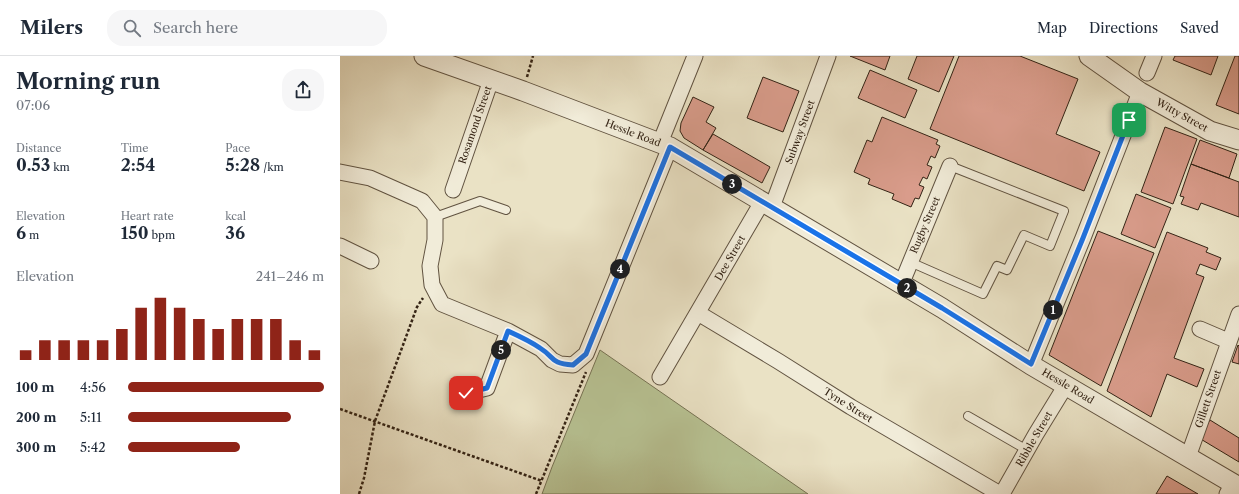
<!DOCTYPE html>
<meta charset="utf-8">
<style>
body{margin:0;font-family:"Libre Caslon Text",serif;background:#f6f6f7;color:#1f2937;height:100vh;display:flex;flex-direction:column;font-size:15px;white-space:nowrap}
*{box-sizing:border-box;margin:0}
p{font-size:13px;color:#747a83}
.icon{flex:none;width:22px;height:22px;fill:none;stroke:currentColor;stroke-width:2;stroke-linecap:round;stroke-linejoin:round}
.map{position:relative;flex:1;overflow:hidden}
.drawer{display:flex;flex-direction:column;background:#fff;width:340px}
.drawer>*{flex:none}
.pin{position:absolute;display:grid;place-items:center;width:34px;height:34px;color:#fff;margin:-17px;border-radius:8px;box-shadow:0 2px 6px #0006}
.km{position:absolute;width:20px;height:20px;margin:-10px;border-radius:50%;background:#222;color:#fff;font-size:11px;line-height:20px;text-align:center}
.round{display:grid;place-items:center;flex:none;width:42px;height:42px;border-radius:16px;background:#f6f6f7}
.summary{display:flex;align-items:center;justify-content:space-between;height:68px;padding:0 16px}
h1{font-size:22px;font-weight:800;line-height:30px}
.figures{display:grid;grid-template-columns:repeat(3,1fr);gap:6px;height:68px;padding:4px 16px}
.figures div{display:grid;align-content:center}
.figures b{font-size:17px;font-weight:800}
.figures small{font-size:11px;font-weight:400}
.figures p{font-size:11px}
.chart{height:112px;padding:8px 16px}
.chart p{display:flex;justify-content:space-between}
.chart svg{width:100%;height:72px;margin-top:4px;stroke:#8f2418;stroke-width:6}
ul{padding:0 16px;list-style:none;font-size:13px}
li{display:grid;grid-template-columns:64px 48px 1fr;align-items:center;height:30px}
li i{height:10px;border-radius:5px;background:#8f2418}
header{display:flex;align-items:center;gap:24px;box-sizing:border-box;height:56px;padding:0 20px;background:#fff;border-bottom:1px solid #e0e1e3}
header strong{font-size:19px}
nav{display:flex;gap:22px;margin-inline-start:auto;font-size:14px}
.search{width:280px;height:36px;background:#f6f6f7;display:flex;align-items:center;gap:10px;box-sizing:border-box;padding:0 14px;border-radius:16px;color:#747a83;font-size:15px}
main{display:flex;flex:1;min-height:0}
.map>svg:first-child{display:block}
.green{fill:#b8c394;stroke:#767354}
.building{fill:#d99c8b;stroke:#332315}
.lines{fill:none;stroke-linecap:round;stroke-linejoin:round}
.service-casing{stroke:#615341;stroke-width:10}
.minor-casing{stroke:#615341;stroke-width:17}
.tertiary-casing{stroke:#615341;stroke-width:21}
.path{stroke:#332315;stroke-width:2.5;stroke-dasharray:3 2;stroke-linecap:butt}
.service{stroke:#f1ecd9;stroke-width:8}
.minor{stroke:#f1ecd9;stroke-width:15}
.tertiary{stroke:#f1ecd9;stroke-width:19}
.route-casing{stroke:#fff;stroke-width:8}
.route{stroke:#1a73e8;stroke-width:5}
.labels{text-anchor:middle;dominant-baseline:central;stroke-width:3;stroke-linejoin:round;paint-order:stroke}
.street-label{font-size:10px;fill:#332315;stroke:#f1ecd9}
</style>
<header>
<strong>Milers</strong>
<div class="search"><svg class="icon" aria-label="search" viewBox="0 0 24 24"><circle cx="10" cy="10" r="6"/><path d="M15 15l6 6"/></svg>Search here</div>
<nav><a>Map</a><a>Directions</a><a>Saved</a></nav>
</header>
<main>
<section class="drawer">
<div class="summary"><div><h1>Morning run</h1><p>07:06</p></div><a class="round"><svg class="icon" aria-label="share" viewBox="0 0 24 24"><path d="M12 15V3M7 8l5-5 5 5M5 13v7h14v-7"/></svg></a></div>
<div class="figures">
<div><p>Distance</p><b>0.53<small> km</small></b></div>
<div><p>Time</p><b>2:54</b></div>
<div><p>Pace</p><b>5:28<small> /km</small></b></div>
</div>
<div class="figures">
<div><p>Elevation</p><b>6<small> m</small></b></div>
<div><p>Heart rate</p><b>150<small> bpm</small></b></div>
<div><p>kcal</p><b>36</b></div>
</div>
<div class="chart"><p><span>Elevation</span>241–246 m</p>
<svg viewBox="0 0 160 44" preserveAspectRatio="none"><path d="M5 44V38M15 44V32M25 44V32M35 44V32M45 44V32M55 44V25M65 44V12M75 44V6M85 44V12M95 44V19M105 44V25M115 44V19M125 44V19M135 44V19M145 44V32M155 44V38"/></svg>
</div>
<ul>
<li><b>100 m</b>4:56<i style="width:100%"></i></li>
<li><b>200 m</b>5:11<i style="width:83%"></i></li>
<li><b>300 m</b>5:42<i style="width:57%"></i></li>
</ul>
</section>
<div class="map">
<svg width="899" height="438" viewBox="0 0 899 438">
<rect width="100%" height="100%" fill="#eae2c5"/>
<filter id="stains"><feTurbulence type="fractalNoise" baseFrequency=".005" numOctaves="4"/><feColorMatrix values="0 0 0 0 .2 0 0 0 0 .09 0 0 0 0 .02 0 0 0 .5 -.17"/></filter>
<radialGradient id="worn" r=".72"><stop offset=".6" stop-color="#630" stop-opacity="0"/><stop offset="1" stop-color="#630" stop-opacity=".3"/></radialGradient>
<path class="green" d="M260,294L468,438H202L212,411Z"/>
<path class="building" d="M510,0H550L545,14Z
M577,0H614L599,36L568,23Z
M619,0H680L738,23L716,78L760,96L744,135L590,73Z
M835,0H878L871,19L833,4Z
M895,0H899V58L876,49Z
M530,14L577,34L565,62L518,42Z
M423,21L459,35L443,76L407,62Z
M353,41L374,51L366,66L376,72L363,94L344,82L340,75L341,67Z
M542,61L598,84L596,88L600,90L595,102L591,100L587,109L592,111L587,123L583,121L579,129L584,131L579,143L575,142L571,151L552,143L554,138L528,128L530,123L514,116L527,84L532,86Z
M825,71L857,83L833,148L801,136Z
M373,78L430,111L422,127L363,94Z
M860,84L897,98L889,122L851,108Z
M851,108L899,126V161L861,147L858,154L841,148L844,141L840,140Z
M796,138L831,152L815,192L781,178Z
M758,175L814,197L761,330L709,299Z
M827,176L868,192L866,196L881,202L876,214L860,208L856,218L864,221L834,302L864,313L857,331L827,318L811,361L767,335Z
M898,289L899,290V308L892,306Z
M870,364L899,382V406L859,382Z
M827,420L858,438H816Z"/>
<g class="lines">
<g class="service-casing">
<path id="service" d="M95,161L140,145L166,154
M570,206L643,238L657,210L667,214L684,179L710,190L724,155L610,110
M628,360L687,394"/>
</g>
<g class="minor-casing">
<path id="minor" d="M807,17L814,0
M320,87L355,0
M0,116L30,122L82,145L95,161V184L90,210L92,229L102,248L168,275L201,293L212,304L220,308L233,309L246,298L330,91
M113,134L151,24
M432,151L488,0
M0,190L31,205
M561,229L610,110
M358,257L438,305L511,351L660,438
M860,273L888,285
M691,309L743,182L800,36
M320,321L422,146
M126,337L147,332L168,275
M848,401L899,258
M662,438L696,378L726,329
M887,438L893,427"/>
</g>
<g class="tertiary-casing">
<path id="tertiary" d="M84,0L183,35L330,91L602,252L691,309L899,431
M749,0L800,36L870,75L899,84"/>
</g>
<path class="path" d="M187,21L193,0
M0,353L202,425
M19,438L24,422L35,365L77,251L83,242
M196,438L246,316"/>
<use href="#service" class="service"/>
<use href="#minor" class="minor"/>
<use href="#tertiary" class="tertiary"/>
</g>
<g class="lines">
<g class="route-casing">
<path id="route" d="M126,337L147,332L168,275C179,280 190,285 200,292C216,302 209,307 233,309L246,298L330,91L602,252L691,308L743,182L789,64"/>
</g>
<use href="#route" class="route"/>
</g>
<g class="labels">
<g class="street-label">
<text transform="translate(842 59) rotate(29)">Witty Street</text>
<text transform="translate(135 69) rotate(-71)">Rosamond Street</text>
<text transform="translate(460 76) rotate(-70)">Subway Street</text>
<text transform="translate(293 77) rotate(21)">Hessle Road</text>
<text transform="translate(585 169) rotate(-67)">Rugby Street</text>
<text transform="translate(390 202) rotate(-60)">Dee Street</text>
<text transform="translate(728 330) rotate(31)">Hessle Road</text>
<text transform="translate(868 343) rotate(-71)">Gillett Street</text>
<text transform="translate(508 349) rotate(32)">Tyne Street</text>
<text transform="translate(694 383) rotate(-60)">Ribble Street</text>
</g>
</g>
<rect width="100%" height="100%" filter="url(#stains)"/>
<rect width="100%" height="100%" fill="url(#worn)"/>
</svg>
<div class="pin" style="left:789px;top:64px;background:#1e9e55"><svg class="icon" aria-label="arrive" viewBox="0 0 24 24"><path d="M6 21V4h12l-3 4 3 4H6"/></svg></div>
<div class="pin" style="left:126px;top:337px;background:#d93025"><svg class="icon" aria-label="check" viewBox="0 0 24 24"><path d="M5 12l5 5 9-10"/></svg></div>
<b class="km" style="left:713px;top:254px">1</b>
<b class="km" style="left:567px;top:232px">2</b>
<b class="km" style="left:392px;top:128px">3</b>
<b class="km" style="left:280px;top:213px">4</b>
<b class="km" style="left:161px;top:294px">5</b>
</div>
</main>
